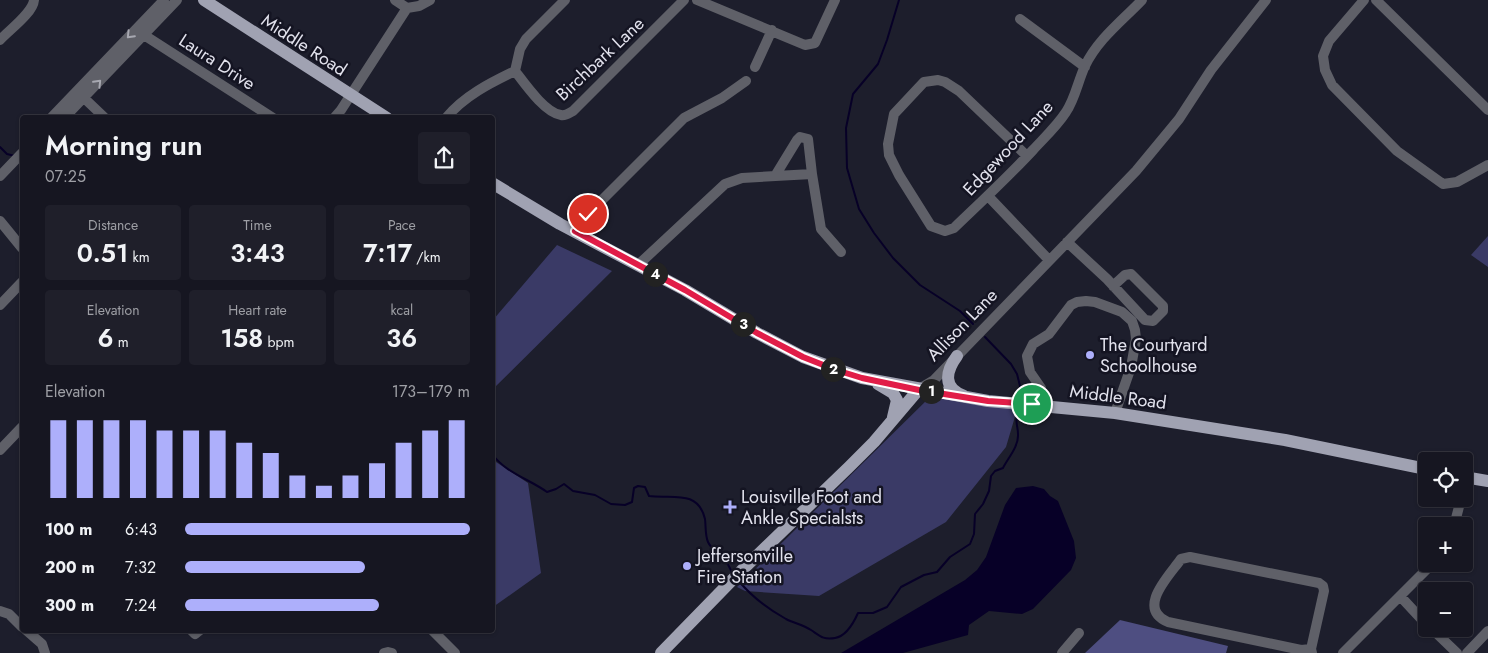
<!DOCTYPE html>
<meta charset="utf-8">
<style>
body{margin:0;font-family:Jost,sans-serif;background:#1f1f2a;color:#f1f3f6;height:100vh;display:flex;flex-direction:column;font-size:19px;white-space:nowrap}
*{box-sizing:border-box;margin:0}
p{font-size:16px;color:#9e9fa5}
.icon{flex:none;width:28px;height:28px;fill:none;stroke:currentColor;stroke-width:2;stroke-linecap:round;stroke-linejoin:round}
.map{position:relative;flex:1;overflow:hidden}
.details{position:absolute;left:20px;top:115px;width:475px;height:518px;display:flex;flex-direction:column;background:#161621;border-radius:5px;box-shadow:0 1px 4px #0004,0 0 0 1px #35353f}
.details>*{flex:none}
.fabs{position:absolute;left:1418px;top:452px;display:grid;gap:10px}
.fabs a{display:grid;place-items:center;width:55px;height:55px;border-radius:5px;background:#161621;box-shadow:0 1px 4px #0004,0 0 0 1px #35353f;font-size:25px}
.pin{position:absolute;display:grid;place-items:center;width:42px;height:42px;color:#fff;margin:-21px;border:2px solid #fff;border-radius:50%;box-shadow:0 1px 5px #0007}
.km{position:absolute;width:25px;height:25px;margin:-12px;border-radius:50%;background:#222;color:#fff;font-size:14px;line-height:25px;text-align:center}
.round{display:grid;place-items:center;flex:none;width:52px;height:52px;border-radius:5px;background:#1f1f2a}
.summary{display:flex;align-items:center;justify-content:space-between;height:85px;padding:0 25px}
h1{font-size:28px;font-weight:600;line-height:38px}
.stats{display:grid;grid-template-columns:repeat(3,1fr);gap:8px;height:85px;padding:5px 25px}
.stats div{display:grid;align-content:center;border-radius:5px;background:#1f1f2a;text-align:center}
.stats b{font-size:25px;font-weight:600}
.stats small{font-size:14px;font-weight:400}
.stats p{font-size:14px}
.chart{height:140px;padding:10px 25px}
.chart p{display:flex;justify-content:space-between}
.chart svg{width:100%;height:90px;margin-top:5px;stroke:#adaffb;stroke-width:6}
ul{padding:0 25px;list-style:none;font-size:16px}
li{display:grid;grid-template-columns:80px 60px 1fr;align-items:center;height:38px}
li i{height:12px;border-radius:6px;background:#adaffb}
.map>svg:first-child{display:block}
.green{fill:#3a3a66}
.forest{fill:#4e4e81}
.water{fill:#070027}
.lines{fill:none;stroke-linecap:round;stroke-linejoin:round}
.stream{stroke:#070027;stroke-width:2}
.minor{stroke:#5f6068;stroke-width:10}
.major{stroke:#a0a2b2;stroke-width:12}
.oneway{stroke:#a7a8b1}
.route-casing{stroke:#fff;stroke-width:10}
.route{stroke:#e11d48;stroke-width:6}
.poi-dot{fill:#adaffb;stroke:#141422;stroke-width:2}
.labels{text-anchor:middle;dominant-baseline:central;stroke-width:5;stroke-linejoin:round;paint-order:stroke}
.street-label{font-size:18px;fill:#e2e2ed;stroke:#141422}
.poi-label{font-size:18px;fill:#e2e2ed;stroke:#141422;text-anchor:start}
</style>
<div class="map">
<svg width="1488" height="653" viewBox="0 0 1488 653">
<rect width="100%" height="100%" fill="#1d1e2c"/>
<path class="green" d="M1488,236V267L1471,255Z
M557,245L612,271L493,389V320Z
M929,398L1019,403L1006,447L946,522L819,596L745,591L737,587Z
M493,460L528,483L541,573L493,607Z"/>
<path class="forest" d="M1120,620L1228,646L1226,653H1085Z"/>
<path class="water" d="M1033,486L1044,489L1050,496L1058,501L1074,541L1076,558L1071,570L1033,609L1022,614L989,611L969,625L968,635L903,653H841L965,580L977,570L986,557L1005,505L1016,488Z"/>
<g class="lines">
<path class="stream" d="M899,0L887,40L878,64L853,94L846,128L847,168L859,209L874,233L893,258L920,285L960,311L973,324
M0,147L7,154L15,156
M985,337L1011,364L1017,374L1022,394
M492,454C506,473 529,479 547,492L556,489L564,484L573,491L595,495L611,504L625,505L632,502L634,488L638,486L645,487L649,496C671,499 698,489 705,519C706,527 705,535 708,542C711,549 719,554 724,559C728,563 730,568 732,573
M738,580C751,596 768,609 786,619C794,623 803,625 811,630C820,636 823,640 835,638C847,636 854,622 858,613H873L887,607L901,587L924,575L937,572L950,557L970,544L974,534L975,514L983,504L989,491L991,476L995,471L1003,468C1008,458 1019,446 1018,434C1018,424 1013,420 1021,411"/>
<path class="minor" d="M395,0L407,8
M697,0L805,45L815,43L835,0
M1364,0L1329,41L1323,56L1325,70L1332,85L1397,151L1443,184L1457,182L1488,165
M1376,0L1488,110
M407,8L419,6L430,0
M1020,19L1085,67
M144,35L273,118
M0,40C9,30 33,13 34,0
M755,67L772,30
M515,71C525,84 545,113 561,115C566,116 569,113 573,111L684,0
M84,98L105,118
M51,118L164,0
M64,118L177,0
M334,118L341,110L407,8
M446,118C464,96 490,83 515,71L520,49L526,39L565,0
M1027,156L959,91L945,82L938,80L924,82L894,114L888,144L889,155L899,175L931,226L945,231L954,228C981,202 1008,177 1033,150C1044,138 1057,126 1066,112C1075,99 1078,81 1085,66C1098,39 1122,21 1142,0
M0,176L22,153
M775,176L797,140L800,137L808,139L812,174L821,229L841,252
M988,196L1049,260
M0,221L22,248
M575,231L588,214L684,118L722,98L746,81
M1067,242L1107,279L1145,320L1153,321L1163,311V306L1131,274L1125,275L1113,286
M638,265L725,184L742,178L812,174
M0,305L22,282
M919,389L934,380L1136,171L1179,119L1211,70L1266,0
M1044,406L1041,388L1030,372L1027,356L1033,344L1049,334L1071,305L1077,302L1086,301L1095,302L1122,312L1132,321L1135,330L1136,339L1131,367L1115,413
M0,450L22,427
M1454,526L1461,499
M1400,596L1426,624
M0,611L9,614L22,627
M1432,629L1457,653
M26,630L42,644L45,653
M191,630L195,634L200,630
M432,630L455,653
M1311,649L1301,650L1168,622C1136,608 1169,576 1181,559L1190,557L1319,583L1323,586L1324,591L1311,649L1312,653
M384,653L388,652L392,653
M1062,653L1079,633
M1343,653L1432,564
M1467,653L1488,631"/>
<path class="major" d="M204,0L387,118
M492,183L560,224L685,290L757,333L803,357L862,378L988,401L1115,413L1285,440L1426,469
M957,356C946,371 942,388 964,396
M878,384L893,393L897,400L893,417
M1464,477L1488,481
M661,653L739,573L849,467L874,442L919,389"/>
</g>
<defs><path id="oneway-chevron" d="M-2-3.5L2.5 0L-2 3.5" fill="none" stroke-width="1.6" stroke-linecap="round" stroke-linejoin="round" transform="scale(1.25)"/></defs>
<g class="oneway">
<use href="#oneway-chevron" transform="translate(130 35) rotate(134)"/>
<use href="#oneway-chevron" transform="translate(98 83) rotate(-46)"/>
</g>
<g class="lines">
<g class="route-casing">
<path id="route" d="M588,214L575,231L685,290L757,333L803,357L836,370L862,378L919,390L988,401L1032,404"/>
</g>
<use href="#route" class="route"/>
</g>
<g class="poi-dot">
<circle cx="1090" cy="355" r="5"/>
<path d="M727.5 499.5h5v5h5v5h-5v5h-5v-5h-5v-5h5z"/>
<circle cx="687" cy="566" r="5"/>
</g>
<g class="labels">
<g class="street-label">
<text transform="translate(304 45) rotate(33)">Middle Road</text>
<text transform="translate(600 59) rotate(-43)">Birchbark Lane</text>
<text transform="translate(217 62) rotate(33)">Laura Drive</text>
<text transform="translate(1008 148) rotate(-47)">Edgewood Lane</text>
<text transform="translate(962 325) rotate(-46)">Allison Lane</text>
<text transform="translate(1118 397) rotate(7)">Middle Road</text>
</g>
<g class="poi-label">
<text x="1100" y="345">The Courtyard<tspan x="1100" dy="21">Schoolhouse</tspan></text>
<text x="741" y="497">Louisville Foot and<tspan x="741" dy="21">Ankle Specialsts</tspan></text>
<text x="697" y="556">Jeffersonville<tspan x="697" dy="21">Fire Station</tspan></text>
</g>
</g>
</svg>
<div class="fabs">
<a><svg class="icon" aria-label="locate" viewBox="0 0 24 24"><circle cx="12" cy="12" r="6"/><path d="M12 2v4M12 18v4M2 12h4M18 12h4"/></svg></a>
<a>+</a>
<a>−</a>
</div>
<div class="pin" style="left:1032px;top:404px;background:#1e9e55"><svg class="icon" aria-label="arrive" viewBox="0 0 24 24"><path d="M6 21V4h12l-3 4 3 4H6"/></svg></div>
<div class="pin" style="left:588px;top:214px;background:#d93025"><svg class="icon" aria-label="check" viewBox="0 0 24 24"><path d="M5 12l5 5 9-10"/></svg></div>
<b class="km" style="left:931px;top:391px">1</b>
<b class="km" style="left:833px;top:369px">2</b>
<b class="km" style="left:743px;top:324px">3</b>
<b class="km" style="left:655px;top:274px">4</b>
<section class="details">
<div class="summary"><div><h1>Morning run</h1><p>07:25</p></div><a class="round"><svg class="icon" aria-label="share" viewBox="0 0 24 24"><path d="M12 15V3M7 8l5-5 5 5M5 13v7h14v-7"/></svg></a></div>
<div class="stats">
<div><p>Distance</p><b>0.51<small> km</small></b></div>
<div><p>Time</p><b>3:43</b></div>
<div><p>Pace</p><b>7:17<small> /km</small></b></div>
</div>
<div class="stats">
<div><p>Elevation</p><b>6<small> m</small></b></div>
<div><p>Heart rate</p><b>158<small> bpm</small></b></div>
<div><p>kcal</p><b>36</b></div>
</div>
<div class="chart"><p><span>Elevation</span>173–179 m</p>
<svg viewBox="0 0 160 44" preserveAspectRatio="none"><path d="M5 44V6M15 44V6M25 44V6M35 44V6M45 44V11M55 44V11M65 44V11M75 44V17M85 44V22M95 44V33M105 44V38M115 44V33M125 44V27M135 44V17M145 44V11M155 44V6"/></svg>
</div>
<ul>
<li><b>100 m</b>6:43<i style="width:100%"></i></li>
<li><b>200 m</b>7:32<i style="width:63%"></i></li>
<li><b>300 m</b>7:24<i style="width:68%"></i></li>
</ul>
</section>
</div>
